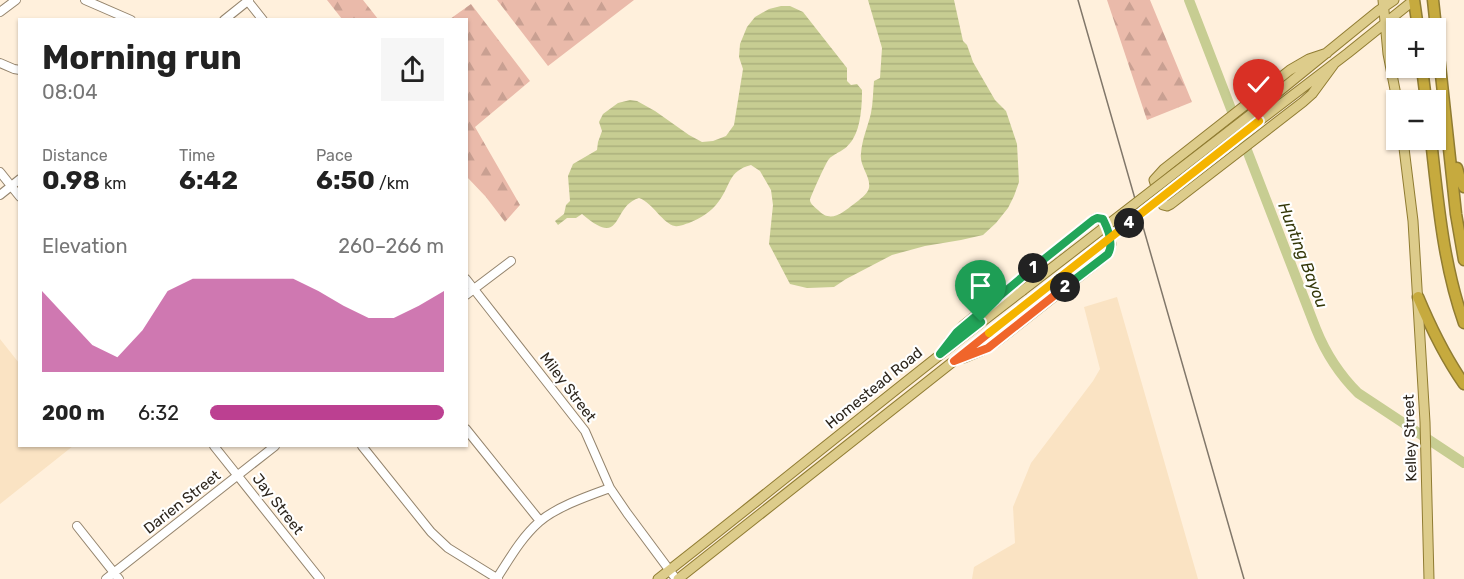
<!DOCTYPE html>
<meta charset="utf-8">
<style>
body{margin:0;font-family:Rubik,sans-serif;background:#f6f6f6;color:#222;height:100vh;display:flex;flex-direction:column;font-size:22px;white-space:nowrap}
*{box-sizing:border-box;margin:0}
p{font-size:20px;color:#767676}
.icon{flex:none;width:33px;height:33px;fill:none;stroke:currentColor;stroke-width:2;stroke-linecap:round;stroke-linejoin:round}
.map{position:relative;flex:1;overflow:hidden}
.sheet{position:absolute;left:18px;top:18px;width:450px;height:429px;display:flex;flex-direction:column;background:#fff;border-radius:0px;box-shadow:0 2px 4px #0004}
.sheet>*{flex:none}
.buttons{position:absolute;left:1386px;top:18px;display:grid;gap:12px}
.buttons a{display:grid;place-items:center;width:60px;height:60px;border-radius:0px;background:#fff;box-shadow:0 2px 4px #0004;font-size:30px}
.pin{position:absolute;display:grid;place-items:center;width:51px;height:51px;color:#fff;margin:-62px -26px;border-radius:50% 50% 50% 0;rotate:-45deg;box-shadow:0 0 6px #0007}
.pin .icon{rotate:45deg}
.km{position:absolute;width:30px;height:30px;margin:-15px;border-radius:50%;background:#222;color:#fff;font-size:16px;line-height:30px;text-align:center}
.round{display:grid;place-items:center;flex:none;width:63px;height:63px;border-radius:0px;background:#f6f6f6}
.head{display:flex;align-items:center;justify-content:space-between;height:102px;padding:0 24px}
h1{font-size:33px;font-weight:700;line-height:45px}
.metrics{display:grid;grid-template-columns:repeat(3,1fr);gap:9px;height:102px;padding:6px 24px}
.metrics div{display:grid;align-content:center}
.metrics b{font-size:26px;font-weight:700}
.metrics small{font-size:16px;font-weight:400}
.metrics p{font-size:16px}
.chart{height:168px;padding:12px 24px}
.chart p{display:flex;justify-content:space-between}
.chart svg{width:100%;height:108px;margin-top:6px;fill:#bc4091;opacity:.7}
ul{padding:0 24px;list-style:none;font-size:20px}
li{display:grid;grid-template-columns:96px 72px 1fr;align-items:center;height:45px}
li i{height:15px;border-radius:8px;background:#bc4091}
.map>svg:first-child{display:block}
.built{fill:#fae3c3}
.forest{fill:url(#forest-firs)}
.water{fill:url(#water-rules)}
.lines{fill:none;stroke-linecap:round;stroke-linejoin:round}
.river{stroke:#c7cd92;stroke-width:10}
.minor-casing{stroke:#94846d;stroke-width:10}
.major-casing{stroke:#907c32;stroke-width:11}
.highway-casing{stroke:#907c32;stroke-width:13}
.minor{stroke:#fff;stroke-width:8}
.major{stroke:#ddcc8b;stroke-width:9}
.highway{stroke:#c6aa3e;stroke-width:10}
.rail{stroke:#81776a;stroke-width:1.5}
.major-bridge-casing{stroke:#907c32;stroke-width:11;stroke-linecap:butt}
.major-bridge{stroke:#ddcc8b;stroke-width:9}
.split-1-casing{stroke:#fff;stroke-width:12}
.split-2-casing{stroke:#fff;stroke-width:12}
.split-3-casing{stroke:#fff;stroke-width:12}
.split-4-casing{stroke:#fff;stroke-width:12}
.split-5-casing{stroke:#fff;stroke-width:12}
.split-1{stroke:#22a559;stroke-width:8}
.split-2{stroke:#22a559;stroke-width:8}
.split-3{stroke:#f0652b;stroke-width:8}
.split-4{stroke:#f5b400;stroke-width:8}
.split-5{stroke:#f5b400;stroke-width:8}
.labels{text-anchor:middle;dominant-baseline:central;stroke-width:4.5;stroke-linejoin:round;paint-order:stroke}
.street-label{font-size:15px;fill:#2d261d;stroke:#fff}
.water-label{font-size:16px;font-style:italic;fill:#343708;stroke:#fff}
</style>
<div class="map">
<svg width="1464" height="579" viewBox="0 0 1464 579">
<defs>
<pattern id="forest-firs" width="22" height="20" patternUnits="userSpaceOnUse" patternTransform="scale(1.5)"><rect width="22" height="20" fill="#eabaaa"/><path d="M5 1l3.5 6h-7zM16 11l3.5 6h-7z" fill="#c9a092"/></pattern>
<pattern id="water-rules" width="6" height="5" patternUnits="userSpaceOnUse" patternTransform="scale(1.5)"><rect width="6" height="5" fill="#c7cd92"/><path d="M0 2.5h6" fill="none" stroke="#abb07d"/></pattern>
</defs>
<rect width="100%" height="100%" fill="#fff0dc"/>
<path class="built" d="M1117,297L1198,579H972L974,567L1015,543L1013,507L1031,463L1093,381L1100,369L1084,307Z
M0,339L19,363L20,446H73L0,504Z"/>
<path class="forest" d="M327,0H363L378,19H342Z
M497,0H634L548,66Z
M1107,0H1150L1192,102L1147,120Z
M471,4L530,81L475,127L520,205L505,222L486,197L467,177L466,20L450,19Z"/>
<path class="water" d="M868,0H954L963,41L967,45L973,62L995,100L1006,111L1017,144L1019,182L1014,196L1008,208L996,223L983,235L961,240L925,246L892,255L846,279L834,287L807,288L790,284L769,244L773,205L771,190L760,171L751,165C728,171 731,185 719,201C711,212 701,218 689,223C685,224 679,227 675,226C663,224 653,203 639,198C611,206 624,250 582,214L576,218H567L558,225L555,221L564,214L566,205L570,201L568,176L573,164L597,150L598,142L602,131L599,122L603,114L618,103L630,100L637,101L655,111L689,135L702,142L713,141L726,136L734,125L743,69L739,57L740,44L747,27L755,17L769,9L781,6H790L803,12L847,68V81L851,85L857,84L862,90C862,105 861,126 853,139C844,153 837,151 829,159C826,162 810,198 810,200C810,204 816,208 818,210C831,224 843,212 854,204C860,199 867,195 869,188C871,176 859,166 861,153C862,139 868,126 871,113C873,103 873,92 874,81L880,78L882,48Z"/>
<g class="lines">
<path class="river" d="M1189,0L1316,329C1326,354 1339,374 1358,393L1464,463"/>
<g class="minor-casing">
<path id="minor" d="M85,0L131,20
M247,0L263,20
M0,12L16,0
M224,20L249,0
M0,63L14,69L20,70
M0,172L20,197
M0,195L20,179
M466,279L585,431L610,488L627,513L676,579
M466,295L511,261
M466,429L540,521
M214,446L320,579
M362,446L431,532L448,548L498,579
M77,526L119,579
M497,578C510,558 521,538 539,522C556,507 588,496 610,488
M106,579L275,446"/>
</g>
<g class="major-casing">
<path id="major" d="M1383,0L1388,54L1397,100
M1327,53L1309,59L1290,70L1164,169L1154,180L1161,202L1163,205L1167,206L1171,204L1303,102L1312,94L1334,64
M1255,111L1378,11L1394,0
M1259,121L1348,53L1414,0
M1403,140L1413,221L1425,422L1429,579
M949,342L964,325L1093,220L1097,218L1105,221L1111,244L1108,254L995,343L981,351L964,358
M658,579C780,484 899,385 1022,291
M678,579L1026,304"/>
</g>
<g class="highway-casing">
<path id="highway" d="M1414,0L1418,28
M1433,0L1456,214L1464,260
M1422,68L1426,100
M1431,140C1438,201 1443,264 1464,323
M1457,168L1460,179L1464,187
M1418,297C1431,328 1445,357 1464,384"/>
</g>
<use href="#minor" class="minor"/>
<use href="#major" class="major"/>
<use href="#highway" class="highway"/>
<path class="rail" d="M1078,0L1244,579"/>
<g class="major-bridge-casing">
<path id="major-bridge" d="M1022,291L1255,111
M1026,304L1259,121"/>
</g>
<use href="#major-bridge" class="major-bridge"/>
</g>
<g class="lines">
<g class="split-1-casing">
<path id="split-1" d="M981,322L940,354L957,332L964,326L1033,268"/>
</g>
<g class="split-2-casing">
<path id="split-2" d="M1033,268L1093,220L1097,218L1103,219C1108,229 1114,244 1108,254L1065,287"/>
</g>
<g class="split-3-casing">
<path id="split-3" d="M989,333L954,361L988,348L1065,287"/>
</g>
<g class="split-4-casing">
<path id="split-4" d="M989,333L1129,223"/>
</g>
<g class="split-5-casing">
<path id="split-5" d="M1129,223L1259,121"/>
</g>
<use href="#split-1" class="split-1"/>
<use href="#split-2" class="split-2"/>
<use href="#split-3" class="split-3"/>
<use href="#split-4" class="split-4"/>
<use href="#split-5" class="split-5"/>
</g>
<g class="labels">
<g class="street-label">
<text transform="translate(568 387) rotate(53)">Miley Street</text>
<text transform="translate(874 388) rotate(-39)">Homestead Road</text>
<text transform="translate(1410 438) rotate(-92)">Kelley Street</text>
<text transform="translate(182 502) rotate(-38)">Darien Street</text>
<text transform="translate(278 504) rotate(52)">Jay Street</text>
</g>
<g class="water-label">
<text transform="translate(1303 255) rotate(69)">Hunting Bayou</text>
</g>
</g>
</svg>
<div class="buttons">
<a>+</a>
<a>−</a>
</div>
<div class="pin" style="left:981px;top:322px;background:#1e9e55"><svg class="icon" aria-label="arrive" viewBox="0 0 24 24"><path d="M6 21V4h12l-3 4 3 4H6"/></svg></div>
<div class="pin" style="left:1259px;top:121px;background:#d93025"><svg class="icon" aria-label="check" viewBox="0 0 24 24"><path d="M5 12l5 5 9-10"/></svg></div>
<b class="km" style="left:1033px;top:268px">1</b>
<b class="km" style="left:1065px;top:287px">2</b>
<b class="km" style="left:1129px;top:223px">4</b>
<section class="sheet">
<div class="head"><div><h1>Morning run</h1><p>08:04</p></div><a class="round"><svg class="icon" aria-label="share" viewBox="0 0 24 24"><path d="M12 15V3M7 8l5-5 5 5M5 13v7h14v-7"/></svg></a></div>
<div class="metrics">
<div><p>Distance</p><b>0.98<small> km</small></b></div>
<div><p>Time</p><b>6:42</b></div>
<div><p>Pace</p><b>6:50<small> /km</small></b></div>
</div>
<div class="chart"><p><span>Elevation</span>260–266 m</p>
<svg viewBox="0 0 160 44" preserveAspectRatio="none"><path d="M0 44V11L10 22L20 33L30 38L40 27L50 11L60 6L70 6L80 6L90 6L100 6L110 11L120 17L130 22L140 22L150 17L160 11V44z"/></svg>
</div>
<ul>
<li><b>200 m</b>6:32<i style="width:100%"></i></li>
</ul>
</section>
</div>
